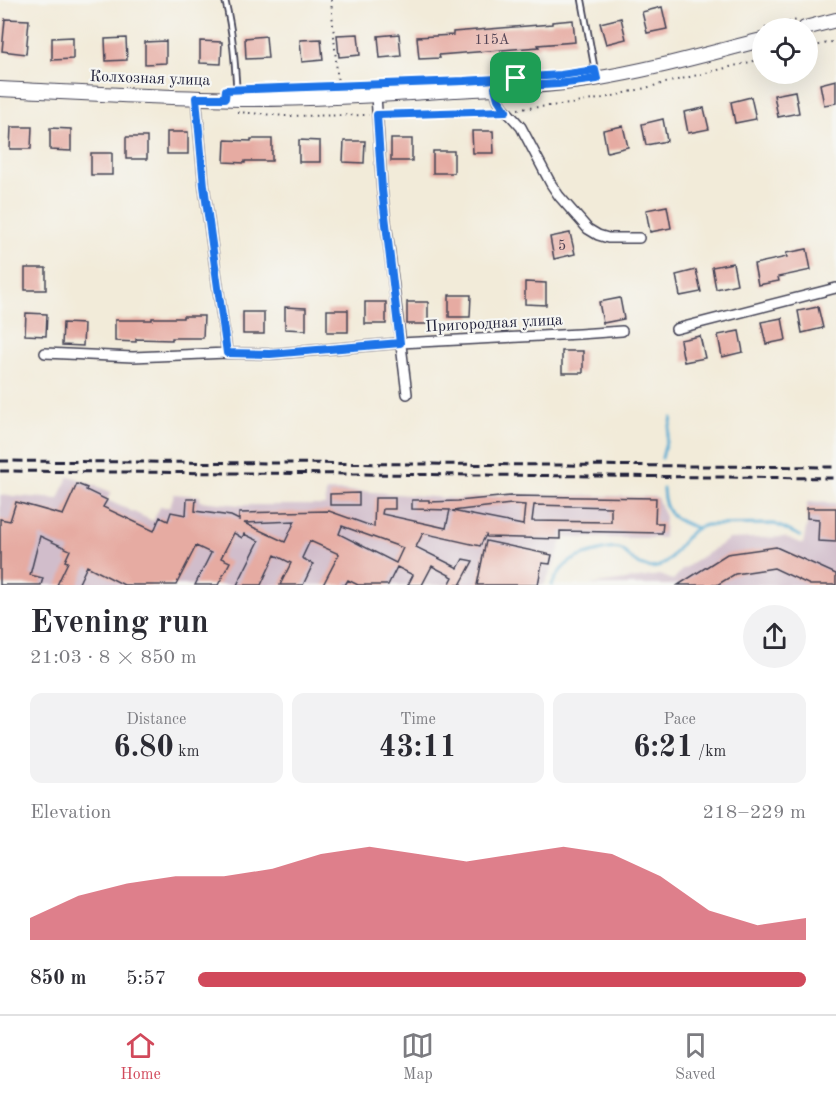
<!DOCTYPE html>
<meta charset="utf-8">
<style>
body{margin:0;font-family:"Old Standard TT",serif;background:#f2f2f3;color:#2b2b33;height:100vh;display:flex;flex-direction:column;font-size:22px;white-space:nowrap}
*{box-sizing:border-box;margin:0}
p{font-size:20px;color:#7c7c81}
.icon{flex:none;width:33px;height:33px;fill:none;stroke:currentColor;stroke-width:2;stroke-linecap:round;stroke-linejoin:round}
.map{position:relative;height:585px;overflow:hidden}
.drawer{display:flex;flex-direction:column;background:#fff;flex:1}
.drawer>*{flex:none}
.controls{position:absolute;left:752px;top:18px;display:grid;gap:12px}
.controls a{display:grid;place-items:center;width:66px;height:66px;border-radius:50%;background:#fff;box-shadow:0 6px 24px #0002;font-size:30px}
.pin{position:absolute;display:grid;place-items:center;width:51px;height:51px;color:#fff;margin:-26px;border-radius:12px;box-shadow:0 3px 9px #0006}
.round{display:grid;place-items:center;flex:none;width:63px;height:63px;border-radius:32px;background:#f2f2f3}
.overview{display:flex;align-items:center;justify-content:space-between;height:102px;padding:0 30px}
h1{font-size:33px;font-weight:600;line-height:45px}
.metrics{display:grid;grid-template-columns:repeat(3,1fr);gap:9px;height:102px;padding:6px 30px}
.metrics div{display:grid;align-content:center;border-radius:12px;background:#f2f2f3;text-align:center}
.metrics b{font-size:30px;font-weight:600}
.metrics small{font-size:16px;font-weight:400}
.metrics p{font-size:16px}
.chart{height:168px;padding:12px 30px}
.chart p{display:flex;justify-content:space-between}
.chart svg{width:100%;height:108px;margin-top:6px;fill:#d1495b;opacity:.7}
ul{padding:0 30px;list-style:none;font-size:20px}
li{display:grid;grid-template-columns:96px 72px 1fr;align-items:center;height:45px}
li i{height:15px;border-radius:8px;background:#d1495b}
.tabs{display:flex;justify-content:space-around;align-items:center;height:84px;border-top:2px solid #e1e1e2;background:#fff;font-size:16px;color:#7c7c81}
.tabs a{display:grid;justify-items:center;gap:3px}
.tabs .selected{color:#d1495b}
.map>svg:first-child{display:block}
.industrial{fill:#d1bdcb}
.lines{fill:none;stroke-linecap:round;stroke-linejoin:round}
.stream{stroke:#57abd2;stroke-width:3}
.building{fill:#e6aba2;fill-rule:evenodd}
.lane-casing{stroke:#414053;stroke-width:8}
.street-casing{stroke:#414053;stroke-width:12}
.secondary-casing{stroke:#414053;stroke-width:16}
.path{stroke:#414053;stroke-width:2;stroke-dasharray:1.5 4.5;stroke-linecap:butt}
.lane{stroke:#fff;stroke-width:4.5}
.street{stroke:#fff;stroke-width:9}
.secondary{stroke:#fff;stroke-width:14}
.rail{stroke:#22223b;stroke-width:3;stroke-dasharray:9 4.5;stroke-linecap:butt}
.route-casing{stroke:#fff;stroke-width:12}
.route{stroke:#1a73e8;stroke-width:8}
.labels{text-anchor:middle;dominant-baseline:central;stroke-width:4.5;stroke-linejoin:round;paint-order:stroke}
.number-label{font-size:14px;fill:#534455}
.street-label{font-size:16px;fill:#22223b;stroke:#f6f6f2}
</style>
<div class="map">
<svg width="836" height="585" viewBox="0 0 836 585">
<rect width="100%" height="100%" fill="#f6f6f2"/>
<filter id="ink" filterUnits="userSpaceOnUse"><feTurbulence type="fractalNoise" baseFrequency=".0167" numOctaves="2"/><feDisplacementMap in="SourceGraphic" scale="12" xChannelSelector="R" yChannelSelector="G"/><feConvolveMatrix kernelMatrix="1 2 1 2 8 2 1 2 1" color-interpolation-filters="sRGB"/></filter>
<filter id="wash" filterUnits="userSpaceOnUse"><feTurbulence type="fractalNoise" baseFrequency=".008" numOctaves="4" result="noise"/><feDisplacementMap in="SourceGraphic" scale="24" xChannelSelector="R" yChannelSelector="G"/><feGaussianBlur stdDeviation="1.35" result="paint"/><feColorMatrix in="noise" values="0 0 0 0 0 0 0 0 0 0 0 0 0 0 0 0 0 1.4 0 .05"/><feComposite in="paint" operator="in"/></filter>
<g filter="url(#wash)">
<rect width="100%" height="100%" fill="#f2ebd9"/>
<path class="industrial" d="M68,477H73L111,492L107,500L153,521L160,507H170L174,494L200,496V501L241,505H325L326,491H360L458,499L511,494L657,497L665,517L664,538H563L554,565L544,585H0V495L59,499Z
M807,502L836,503V585H589L660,575L673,580L682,570L729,539L785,537L803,544L807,524Z"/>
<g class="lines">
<path class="stream" d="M662,458L672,418
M663,489C664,516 675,520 697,528
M552,585C563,560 578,556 603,550C609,549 616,547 622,550C625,551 625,553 628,556C636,564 645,570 657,567C675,561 681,537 697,528C700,527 703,526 706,525L775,524L800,536"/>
</g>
<g id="blocks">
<path class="building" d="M662,7L667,29L647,33L642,12Z
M621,18L626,39L606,44L600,23Z
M5,19L29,20L26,54L2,51Z
M573,20L575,42L538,45L539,47L439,55L440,58L419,59L417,37L453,35V32L552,24V22Z
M358,34L360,55L339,57L337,35Z
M399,34L401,56L380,58L378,36Z
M266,36L268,58L246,59L245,38Z
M73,37V59L52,60V38Z
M126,38L127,60L106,61L105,39Z
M321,39L323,60L302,62L300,40Z
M166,41V63L145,64V42Z
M200,41L222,42L221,64L200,63Z
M836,80V103L824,105L820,84Z
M795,91L799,113L778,117L774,95Z
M751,97L756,119L735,123L731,102Z
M704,108L709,129L688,133L684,112Z
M663,119L667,141L646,145L642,124Z
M623,126L628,147L607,152L603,130Z
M11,127H32L31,149H10Z
M50,128L71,129V151L50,150Z
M472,131H493L494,153H473Z
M167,132H188V154H167Z
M126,137H147V159H126Z
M251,139H272V161H245V163L224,162L225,140L251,141Z
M391,139H412V161H391Z
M299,140L320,141V162H299Z
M344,141H365L364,163L343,162Z
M433,151H454V173H433Z
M91,153H112V175H91Z
M667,206L671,228L650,232L646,210Z
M570,233L575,254L554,259L550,237Z
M807,249L811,270L778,277L779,281L758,285L754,264L787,257L786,253Z
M733,263L737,284L716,289L712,267Z
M25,268H46V290H25Z
M696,270L701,292L680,296L676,275Z
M525,282L546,283V305L525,304Z
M449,295H471L470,317H449Z
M620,298L624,319L603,323L599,302Z
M365,302H386V324H365Z
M407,302H428V324H407Z
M285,307L306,308V330L285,329Z
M818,307L823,328L802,333L798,311Z
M327,310H348V332H327Z
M243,312H264V334H243Z
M26,313L47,314L46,336L25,335Z
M183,316H204L203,338H172V340L136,339V342L115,341V320H152V318H183Z
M782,318L786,340L766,344L761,322Z
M63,323L84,324L83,346L62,345Z
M739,331L743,352L722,357L718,335Z
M700,336L705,358L684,362L680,340Z
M562,351H583V373H562Z
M77,484L87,488L86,490L107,500L103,507L154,531L160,517L168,521L171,512L186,515L187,499H196L195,511L231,516L239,520V513L329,511L374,527L375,498H395V509H383L382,514L446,528L450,510L412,509V500H429V502L458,501L510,496L656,498L655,523H663L662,533L560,531V539L487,537L486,535L480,546L423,533L416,547L458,568L463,559L473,561L460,585H449L453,577L432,566L422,585H408L413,575L397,567L388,585H358L348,580L345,585H323L339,554L310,541L302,558L313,564L303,585H280L291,563L275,555L261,585H237L259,541L244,534L242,538L234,533L221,558L230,562L218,585H195L211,553L196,546L176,585H124L87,566L78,585H57L68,562L65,561L70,550L40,536L30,575L43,578L41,585H0V519L10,521L16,502L63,515ZM511,504L525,505L523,525L452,511ZM534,505L611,507V522L532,521ZM295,521L285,542L244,523ZM342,526L403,548L396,563L339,534Z
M359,493V505H330V494Z
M807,508H836V542L818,541L819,519L807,518Z
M486,541L552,555L550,564L542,563L538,585H477Z
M776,547L836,574V585H810L774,568L735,574L717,585H678L727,554Z"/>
</g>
</g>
<g filter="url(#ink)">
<use href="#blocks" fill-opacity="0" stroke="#414053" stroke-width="1.5"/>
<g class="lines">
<g class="lane-casing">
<path id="lane" d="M225,0C233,32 235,63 237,96
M582,0L596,76"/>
</g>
<g class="street-casing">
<path id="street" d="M495,88L498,99L503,107L521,127L551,184L559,196L588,229L598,235L608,238H639
M376,95L382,190L407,394
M196,97L204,186L227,353
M676,329L836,288
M45,353L133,357L227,353L271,354L400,343L579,334L622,331"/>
</g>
<g class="secondary-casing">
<path id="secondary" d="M805,28L836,20
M0,89C83,93 166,98 250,99C318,99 386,95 454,90C500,88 548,86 594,79C651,70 706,54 762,40"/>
</g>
<path class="path" d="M331,0L338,85
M765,28L797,20
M807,48L836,41
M518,109L570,104L609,97L762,59
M237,112L286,116L369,115
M387,115L495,111"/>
<use href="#lane" class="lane"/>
<use href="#street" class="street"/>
<use href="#secondary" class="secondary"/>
<path class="rail" d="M0,461L836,467
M0,471L836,478"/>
</g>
</g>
<g class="lines" filter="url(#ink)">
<g class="route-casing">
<path id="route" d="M595,70L597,79L558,84L495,88L498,99L506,111L377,115L382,190L400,343L270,354L227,353L204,186L196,98H225L226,90L464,81L561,75Z"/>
</g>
<use href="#route" class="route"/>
</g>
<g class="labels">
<g class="number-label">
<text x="492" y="40">115А</text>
<text x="562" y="246">5</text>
</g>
<g class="street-label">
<text transform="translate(150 79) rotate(2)">Колхозная улица</text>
<text transform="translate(494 324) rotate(-3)">Пригородная улица</text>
</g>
</g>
</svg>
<div class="controls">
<a><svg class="icon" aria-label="locate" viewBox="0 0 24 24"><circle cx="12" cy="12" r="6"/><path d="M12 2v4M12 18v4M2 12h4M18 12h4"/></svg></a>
</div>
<div class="pin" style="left:516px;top:78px;background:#1e9e55"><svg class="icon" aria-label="arrive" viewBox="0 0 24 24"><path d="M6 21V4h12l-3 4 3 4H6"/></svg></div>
</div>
<section class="drawer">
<div class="overview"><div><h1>Evening run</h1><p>21:03 · 8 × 850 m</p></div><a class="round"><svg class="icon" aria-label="share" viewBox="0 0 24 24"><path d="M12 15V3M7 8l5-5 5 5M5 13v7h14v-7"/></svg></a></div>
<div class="metrics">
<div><p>Distance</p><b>6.80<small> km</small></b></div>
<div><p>Time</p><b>43:11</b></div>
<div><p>Pace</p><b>6:21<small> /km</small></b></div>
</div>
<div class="chart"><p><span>Elevation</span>218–229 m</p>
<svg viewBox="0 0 160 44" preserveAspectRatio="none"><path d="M0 44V35L10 26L20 21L30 18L40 18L50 15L60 9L70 6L80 9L90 12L100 9L110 6L120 9L130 18L140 32L150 38L160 35V44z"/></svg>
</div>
<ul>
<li><b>850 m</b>5:57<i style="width:100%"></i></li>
</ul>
</section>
<nav class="tabs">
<a class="selected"><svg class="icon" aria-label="home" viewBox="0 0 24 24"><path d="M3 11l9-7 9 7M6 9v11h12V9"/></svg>Home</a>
<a><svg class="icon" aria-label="map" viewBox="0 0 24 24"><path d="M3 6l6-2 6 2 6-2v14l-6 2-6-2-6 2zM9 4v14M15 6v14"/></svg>Map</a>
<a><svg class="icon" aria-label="saved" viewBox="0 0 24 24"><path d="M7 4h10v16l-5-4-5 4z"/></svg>Saved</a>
</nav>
